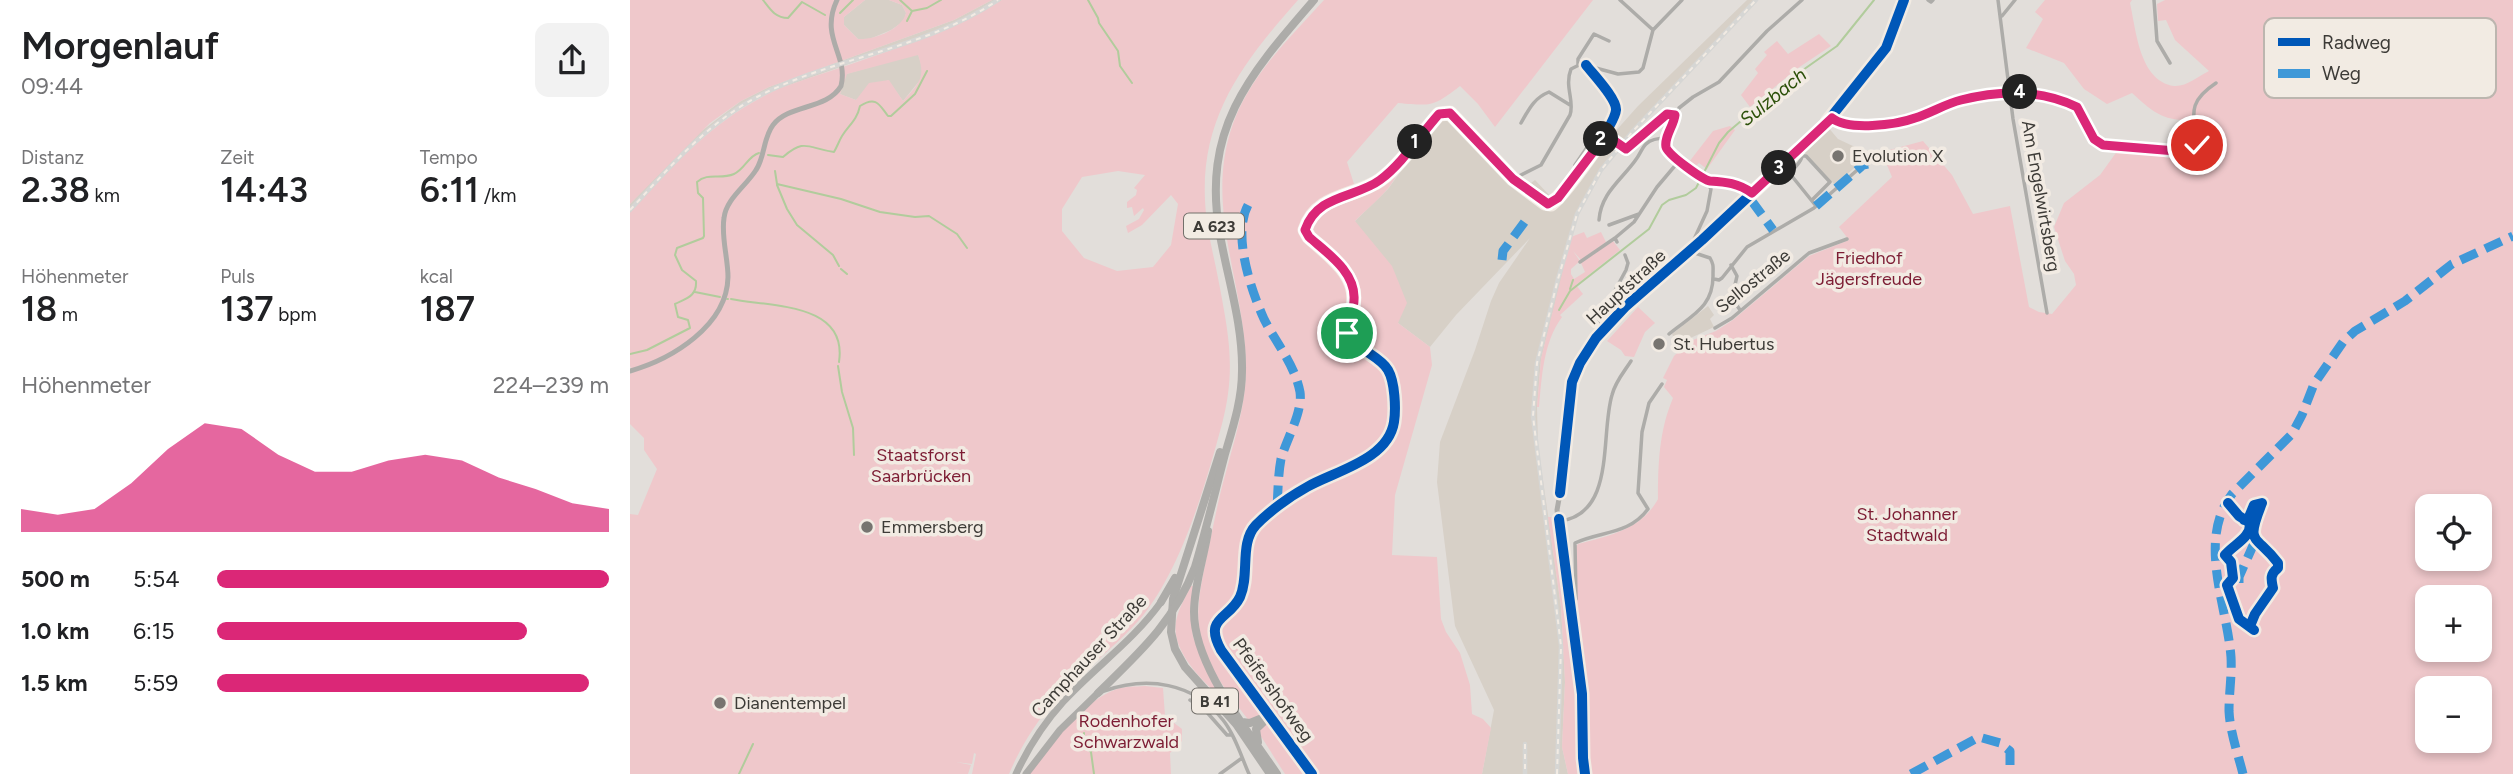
<!DOCTYPE html>
<html lang="de">
<meta charset="utf-8">
<style>
body{margin:0;font-family:Figtree,sans-serif;background:#f2f2f2;color:#202124;height:100vh;display:flex;flex-direction:column;font-size:26px;white-space:nowrap}
*{box-sizing:border-box;margin:0}
p{font-size:23px;color:#757577}
.icon{flex:none;width:38px;height:38px;fill:none;stroke:currentColor;stroke-width:2;stroke-linecap:round;stroke-linejoin:round}
.map{position:relative;flex:1;overflow:hidden}
.details{display:flex;flex-direction:column;background:#fff;width:630px}
.details>*{flex:none}
.fabs{position:absolute;left:1785px;top:494px;display:grid;gap:14px}
.fabs a{display:grid;place-items:center;width:77px;height:77px;border-radius:14px;background:#fff;box-shadow:0 4px 10px #0003;font-size:35px}
.pin{position:absolute;display:grid;place-items:center;width:60px;height:60px;color:#fff;margin:-30px;border:4px solid #fff;border-radius:50%;box-shadow:0 2px 7px #0007}
.km{position:absolute;width:35px;height:35px;margin:-18px;border-radius:50%;background:#222;color:#fff;font-size:19px;line-height:35px;text-align:center}
.round{display:grid;place-items:center;flex:none;width:74px;height:74px;border-radius:14px;background:#f2f2f2}
.headline{display:flex;align-items:center;justify-content:space-between;height:119px;padding:0 21px}
h1{font-size:38px;font-weight:600;line-height:52px}
.figures{display:grid;grid-template-columns:repeat(3,1fr);gap:10px;height:119px;padding:7px 21px}
.figures div{display:grid;align-content:center}
.figures b{font-size:35px;font-weight:600}
.figures small{font-size:19px;font-weight:400}
.figures p{font-size:19px}
.chart{height:196px;padding:14px 21px}
.chart p{display:flex;justify-content:space-between}
.chart svg{width:100%;height:126px;margin-top:7px;fill:#db2777;opacity:.7}
ul{padding:0 21px;list-style:none;font-size:23px}
li{display:grid;grid-template-columns:112px 84px 1fr;align-items:center;height:52px}
li i{height:18px;border-radius:9px;background:#db2777}
main{display:flex;flex:1;min-height:0}
.map>svg:first-child{display:block}
.built{fill:#d7d0c7}
.green{fill:#efc8cb;fill-rule:evenodd}
.lines{fill:none;stroke-linecap:round;stroke-linejoin:round}
.stream{stroke:#b1cc9c;stroke-width:2}
.minor{stroke:#adaca9;stroke-width:3.5}
.tertiary{stroke:#adaca9;stroke-width:4.5}
.secondary{stroke:#adaca9;stroke-width:5}
.primary{stroke:#adaca9;stroke-width:7}
.trunk{stroke:#adaca9;stroke-width:8}
.motorway{stroke:#adaca9;stroke-width:8}
.rail-casing{stroke:#d6d6d4;stroke-width:4.5}
.rail{stroke:#f2ebe3;stroke-width:2;stroke-dasharray:5;stroke-linecap:butt}
.quiet{stroke:#3f98d8;stroke-width:9;stroke-dasharray:18 9;stroke-linecap:butt}
.cycleway-casing{stroke:#f2ebe3;stroke-width:15}
.cycleway{stroke:#0057b8;stroke-width:10}
.route-casing{stroke:#fff;stroke-width:14}
.route{stroke:#db2777;stroke-width:9}
.poi-dot{fill:#777470;stroke:#f2ebe3;stroke-width:2.5}
.labels{text-anchor:middle;dominant-baseline:central;stroke-width:7;stroke-linejoin:round;paint-order:stroke}
.shield{fill:#f2ebe3;stroke:#73706b;stroke-width:2}
.shield-label{font-size:16px;font-weight:bold;fill:#3d3b37}
.poi-label{font-size:18px;fill:#3d3b37;stroke:#f2ebe3;text-anchor:start}
.street-label{font-size:18px;fill:#3d3b37;stroke:#f2ebe3}
.park-label{font-size:18px;fill:#7d1d34;stroke:#f2ebe3}
.water-label{font-size:19px;font-style:italic;fill:#2c5009;stroke:#f2ebe3}
.key{fill:#f2ebe3;stroke:#bcb6af;stroke-width:2}
.key-label{font-size:19px;fill:#3d3b37}
</style>
<main>
<section class="details">
<div class="headline"><div><h1>Morgenlauf</h1><p>09:44</p></div><a class="round"><svg class="icon" aria-label="share" viewBox="0 0 24 24"><path d="M12 15V3M7 8l5-5 5 5M5 13v7h14v-7"/></svg></a></div>
<div class="figures">
<div><p>Distanz</p><b>2.38<small> km</small></b></div>
<div><p>Zeit</p><b>14:43</b></div>
<div><p>Tempo</p><b>6:11<small> /km</small></b></div>
</div>
<div class="figures">
<div><p>Höhenmeter</p><b>18<small> m</small></b></div>
<div><p>Puls</p><b>137<small> bpm</small></b></div>
<div><p>kcal</p><b>187</b></div>
</div>
<div class="chart"><p><span>Höhenmeter</span>224–239 m</p>
<svg viewBox="0 0 160 44" preserveAspectRatio="none"><path d="M0 44V36L10 38L20 36L30 27L40 15L50 6L60 8L70 17L80 23L90 23L100 19L110 17L120 19L130 25L140 29L150 34L160 36V44z"/></svg>
</div>
<ul>
<li><b>500 m</b>5:54<i style="width:100%"></i></li>
<li><b>1.0 km</b>6:15<i style="width:79%"></i></li>
<li><b>1.5 km</b>5:59<i style="width:95%"></i></li>
</ul>
</section>
<div class="map">
<svg width="1883" height="774" viewBox="0 0 1883 774">
<rect width="100%" height="100%" fill="#e2deda"/>
<path class="built" d="M235,0H259L272,5L276,13L274,21L261,30L237,40L228,39L214,25V17Z
M362,0H372L350,13L309,32L148,89L123,100L90,122L73,136L0,212V204L65,136L111,101L139,87L324,20Z
M1117,0H1128L994,141L971,171L947,218L911,359L907,407L908,445L931,607L935,682L932,747L938,774H852L864,710L825,626L807,482L810,442L845,350L861,301L869,283L900,238L826,315L800,347L768,323L725,221L758,189L771,171L774,154L807,119L813,117L822,119L873,170L901,183L905,180L921,197L932,203L967,152L1008,106Z
M288,54L293,70L291,79L273,101L258,80L226,100L210,94L216,74Z
M1197,126L1208,139L1240,154L1205,185L1171,149Z
M1078,306L1084,315L1080,319L1084,327L1052,342L1043,336L1042,334Z"/>
<path class="green" d="M0,0H235L214,17V25L228,39C245,40 272,29 276,13L272,5L259,0H362L324,20L139,87L111,101L80,123L0,204Z
M372,0H668C615,60 571,115 575,200C576,228 584,256 589,283C599,336 606,371 592,424C575,486 552,568 511,618C484,649 450,672 423,702C405,724 390,748 379,774H342L346,754L344,753L342,764L326,762L341,765L338,774H0V514L8,515L27,469L14,450V438L0,424V374L3,372L0,366V212C48,161 83,119 148,89C223,62 303,41 372,0ZM288,55C296,78 289,83 273,101L259,80L239,83L226,100L210,94L217,74ZM488,171L515,175L504,188L507,190L506,195L497,202V208L502,207L504,216L513,208L514,210L509,219L496,226L498,233L512,225L541,195L548,204L541,245L523,267L487,271L454,258L432,231V209L452,177Z
M694,0H963L865,127L848,104L830,86C803,107 802,106 768,103L717,162L724,184L728,189L748,181L774,154C768,186 747,199 725,221L762,266L777,303L768,323L800,347L802,365L765,495L762,555L807,557L811,619L816,632L830,653L840,685L842,714L853,719L861,728L852,774H655C647,762 640,750 632,738C610,707 577,673 570,634C565,608 572,581 577,555C583,528 588,500 596,472C605,438 616,404 616,369C616,288 576,213 600,133C616,79 657,41 694,0Z
M1415,0H1502L1500,3C1506,29 1509,81 1544,86C1556,87 1569,76 1579,71L1545,40L1536,20L1528,21L1527,4L1535,0H1883V774H961L958,749L960,711L946,612V547L948,544C979,536 1012,529 1028,499C1028,464 1029,431 1043,398L1034,387L1037,380L1033,378L1044,356L1058,342L1086,331L1103,320L1179,256L1219,240L1209,227L1262,177L1257,165L1237,156L1293,141L1322,175L1343,214L1380,206L1399,307L1409,312L1422,314L1446,285L1444,274L1435,261L1424,227L1434,203L1470,175L1488,150L1548,159L1567,156L1574,120C1537,121 1530,119 1502,93L1477,104L1454,89L1434,63L1396,48L1413,19L1405,12ZM1797,506H1850V558H1797ZM1797,597H1850V649H1797ZM1797,688H1850V740H1797Z
M1189,34L1201,46L1168,68L1120,107L1111,95L1128,73L1125,69L1137,55L1134,52L1147,41L1158,54Z
M1100,126L1105,130L1077,169L1069,163L1065,167L1059,162L1083,131Z
M954,232L957,238L971,232L976,242L951,260L943,251L950,261L941,269V274L944,279L955,272L951,263L983,241L990,250L946,285L953,294L930,315L932,317C913,343 912,376 909,407H907L911,359L941,237Z
M1008,307L1025,323L1015,332L1004,357L995,356L991,350L977,341Z
M918,517H926L946,688L948,760L950,774H938L932,747L935,682L931,607Z
M561,586H563L560,612L563,637L590,697C570,678 538,648 547,617C550,606 556,596 561,586Z
M515,686L533,688L535,716L552,729V741L540,753L541,774H399C420,746 453,700 487,689C496,686 505,687 515,686Z"/>
<g class="lines">
<path class="stream" d="M133,0C140,9 145,18 158,18L172,2L195,15
M270,0L282,11
M458,0L468,18L469,23L488,51L490,66L502,83
M210,13L223,0
M277,21L282,11L297,8L311,0
M138,155L153,157C175,138 177,148 204,152C207,147 209,141 212,136C219,125 227,120 230,106C247,95 250,106 258,116H261L285,94L297,71
M145,171L147,184L211,199L250,212L285,217L299,216L327,234L337,248
M147,185L157,209L167,225L203,255L209,266
M211,269L217,274
M940,289L943,280
M65,292L90,297
M97,299H98
M101,299C140,307 218,302 209,362
M929,310L940,291L1019,229L1032,205L1039,200L1056,195L1066,188L1089,143L1098,132L1163,77L1207,46L1244,0
M0,354L17,350L60,328L58,320L48,317L45,304C57,298 67,296 66,281L52,270L45,255L47,248L73,238L74,236L73,198L68,193L67,182C78,172 90,180 104,174C115,169 118,156 129,153
M208,366L212,392L223,428L224,455
M454,733V745L461,752L464,774
M109,774L123,744"/>
<path class="minor" d="M990,0L1023,30
M1298,0L1301,2L1303,0
M1368,0L1383,119L1417,313
M1524,0L1527,41L1540,63
M1372,16L1385,0
M948,65V59L964,34L979,41
M1202,118C1218,131 1266,125 1286,118C1301,113 1315,104 1331,100C1370,89 1410,89 1447,107L1464,139L1473,145L1561,152L1567,145C1564,114 1556,103 1586,83
M891,123C899,109 904,98 919,92L940,105
M976,135L996,149L1033,115H1045
M1168,150L1172,156C1171,164 1162,168 1161,175L1186,206
M1172,156H1176L1200,182L1183,199
M945,165L960,143L982,118
M883,179L911,165L940,115C945,101 934,87 941,69L951,64L988,74L1009,72L1013,68L1023,30L1052,0
M1078,181L1100,182L1122,193
M969,220C971,192 993,179 1007,158C1010,154 1012,148 1016,144C1021,139 1031,138 1037,138
M979,225L1009,214
M987,242L985,238L1004,222L1027,187L1049,161
M950,262L985,238
M1101,265L1107,276L1102,298L1110,310
M1084,279L1089,280L1092,278L1117,247L1184,208L1233,165L1238,164
M1085,328L1102,318L1179,253L1217,239
M1039,334C1062,315 1084,307 1083,274C1083,267 1084,265 1080,258L1065,253L1061,246L1077,211L1081,189L1075,179L1042,156L1036,146L1049,108L1063,97L1089,82L1137,31L1172,0
M966,336L968,322L996,270L998,263L995,255
M930,521C986,514 970,435 982,395C985,382 994,372 1001,361
M941,609L946,599L945,543C970,531 999,535 1018,509L1008,493L1012,432L1019,403L1032,384
M474,691C517,676 563,682 593,720C605,735 611,756 619,774
M560,700L574,709L597,735H602
M638,714L591,650L585,636L587,621L604,606L612,591L620,534L635,517L675,488L741,454L756,440L764,422L762,385L758,370L719,338L717,333L724,300L721,282L714,270L679,237L675,230C686,194 726,197 750,180C773,163 790,135 809,114L820,113L883,179L915,203L921,204C934,194 985,125 986,110C987,99 963,74 956,65
M590,774L612,758"/>
<path class="tertiary" d="M640,716L682,774"/>
<path class="secondary" d="M0,371C42,359 97,326 98,277C98,258 91,237 94,218C96,199 116,186 126,170C135,157 133,138 143,125C159,104 197,110 211,86C219,55 189,38 207,0
M955,774L953,758L952,694L927,510L933,477L943,376L966,338L985,317L1072,240L1202,118L1256,48L1274,0"/>
<path class="primary" d="M386,774C398,748 414,723 433,702C465,667 503,641 531,602
M396,774L430,730L468,693"/>
<path class="trunk" d="M590,452L543,599L541,632L545,649L555,667L606,724L640,774
M578,531C574,558 564,585 564,612C564,666 617,729 647,774
M531,602L545,578
M612,722L620,723L637,716
M628,742L626,729L640,716"/>
<path class="motorway" d="M468,693C509,653 544,622 565,567C576,530 585,492 595,454C603,427 612,400 612,371C613,325 598,280 590,235C571,129 619,75 684,0"/>
<g class="rail-casing">
<path id="rail" d="M0,210C39,168 76,124 127,97C203,57 296,49 368,0
M895,744V774
M927,774L931,646L903,416L907,363L928,279L947,214L971,170L1003,131L1126,0"/>
</g>
<use href="#rail" class="rail"/>
<path class="quiet" d="M1121,200L1143,230
M618,205C602,235 621,290 634,319C646,343 665,365 670,392C673,412 656,440 651,459C648,475 648,492 647,508
M1186,206L1233,165L1238,164
M872,260L873,251L899,216
M1609,583V577L1625,541
M1281,774L1349,737L1370,743L1380,751V774
M1613,774C1608,754 1600,732 1599,711C1599,693 1602,675 1601,657C1597,605 1567,540 1602,494L1662,434L1672,415L1684,384L1713,342L1725,331L1775,301L1822,264L1883,236"/>
<g class="cycleway-casing">
<path id="cycleway" d="M1197,122L1256,48L1274,0
M930,493L942,382L950,363L966,338L995,307L1072,240L1168,150
M1598,503L1609,516L1620,523C1621,538 1604,544 1595,555L1601,562L1603,578L1597,585L1609,619L1624,630
M929,519L952,694L953,758L955,774
M1614,520L1619,517L1624,505L1632,503C1615,546 1625,533 1648,563V568C1640,574 1641,579 1643,588L1625,614L1620,626
M682,774L591,650C573,617 599,620 610,597C620,575 609,543 626,525C640,511 659,497 677,487C705,471 758,460 764,422C766,409 765,382 758,370C753,361 741,355 733,349C728,346 720,341 718,335C714,327 719,318 722,310C732,277 700,256 679,237L675,230C686,194 726,197 750,180C773,163 790,135 809,114L820,113L883,179L915,203L921,204C934,194 985,125 986,110C987,99 963,74 956,65"/>
</g>
<use href="#cycleway" class="cycleway"/>
</g>
<g class="lines">
<g class="route-casing">
<path id="route" d="M717,333C717,321 724,311 724,300C726,272 697,253 679,237L675,230C687,194 726,198 750,180C773,163 790,135 809,114L820,113L883,179L918,204L928,198L976,135L996,149L1037,114L1045,115C1044,125 1034,137 1036,147C1038,155 1073,180 1080,181C1096,182 1108,183 1122,193L1202,118C1218,131 1266,125 1285,118C1301,113 1315,104 1331,100C1370,90 1410,89 1447,107L1464,139L1473,145L1558,152L1563,151L1567,145"/>
</g>
<use href="#route" class="route"/>
</g>
<g class="poi-dot">
<circle cx="1208" cy="156" r="7"/>
<circle cx="1029" cy="344" r="7"/>
<circle cx="237" cy="527" r="7"/>
<circle cx="90" cy="703" r="7"/>
</g>
<g class="labels">
<g class="shield">
<rect x="554" y="213.5" width="60" height="25" rx="5"/>
<rect x="562" y="688.5" width="46" height="25" rx="5"/>
</g>
<g class="shield-label">
<text x="584" y="226">A 623</text>
<text x="585" y="701">B 41</text>
</g>
<g class="poi-label">
<text x="1222" y="156">Evolution X</text>
<text x="1043" y="344">St. Hubertus</text>
<text x="251" y="527">Emmersberg</text>
<text x="104" y="703">Dianentempel</text>
</g>
<g class="street-label">
<text transform="translate(1411 196) rotate(80)">Am Engelwirtsberg</text>
<text transform="translate(1123 281) rotate(-39)">Sellostraße</text>
<text transform="translate(996 287) rotate(-43)">Hauptstraße</text>
<text transform="translate(459 656) rotate(-47)">Camphauser Straße</text>
<text transform="translate(643 690) rotate(54)">Pfeifershofweg</text>
</g>
<g class="park-label">
<text x="1239" y="258">Friedhof<tspan x="1239" dy="21">Jägersfreude</tspan></text>
<text x="291" y="455">Staatsforst<tspan x="291" dy="21">Saarbrücken</tspan></text>
<text x="1277" y="514">St. Johanner<tspan x="1277" dy="21">Stadtwald</tspan></text>
<text x="496" y="721">Rodenhofer<tspan x="496" dy="21">Schwarzwald</tspan></text>
</g>
<g class="water-label">
<text transform="translate(1143 97) rotate(-39)">Sulzbach</text>
</g>
</g>
<rect x="1634" y="18" width="232" height="80" rx="10" class="key"/>
<rect x="1648" y="38" width="32" height="8" fill="#0057b8"/>
<rect x="1648" y="69" width="32" height="9" fill="#3f98d8"/>
<g class="key-label">
<text x="1692" y="49">Radweg</text>
<text x="1692" y="80">Weg</text>
</g>
</svg>
<div class="fabs">
<a><svg class="icon" aria-label="locate" viewBox="0 0 24 24"><circle cx="12" cy="12" r="6"/><path d="M12 2v4M12 18v4M2 12h4M18 12h4"/></svg></a>
<a>+</a>
<a>−</a>
</div>
<div class="pin" style="left:717px;top:333px;background:#1e9e55"><svg class="icon" aria-label="arrive" viewBox="0 0 24 24"><path d="M6 21V4h12l-3 4 3 4H6"/></svg></div>
<div class="pin" style="left:1567px;top:145px;background:#d93025"><svg class="icon" aria-label="check" viewBox="0 0 24 24"><path d="M5 12l5 5 9-10"/></svg></div>
<b class="km" style="left:785px;top:142px">1</b>
<b class="km" style="left:971px;top:139px">2</b>
<b class="km" style="left:1149px;top:168px">3</b>
<b class="km" style="left:1390px;top:92px">4</b>
</div>
</main>
